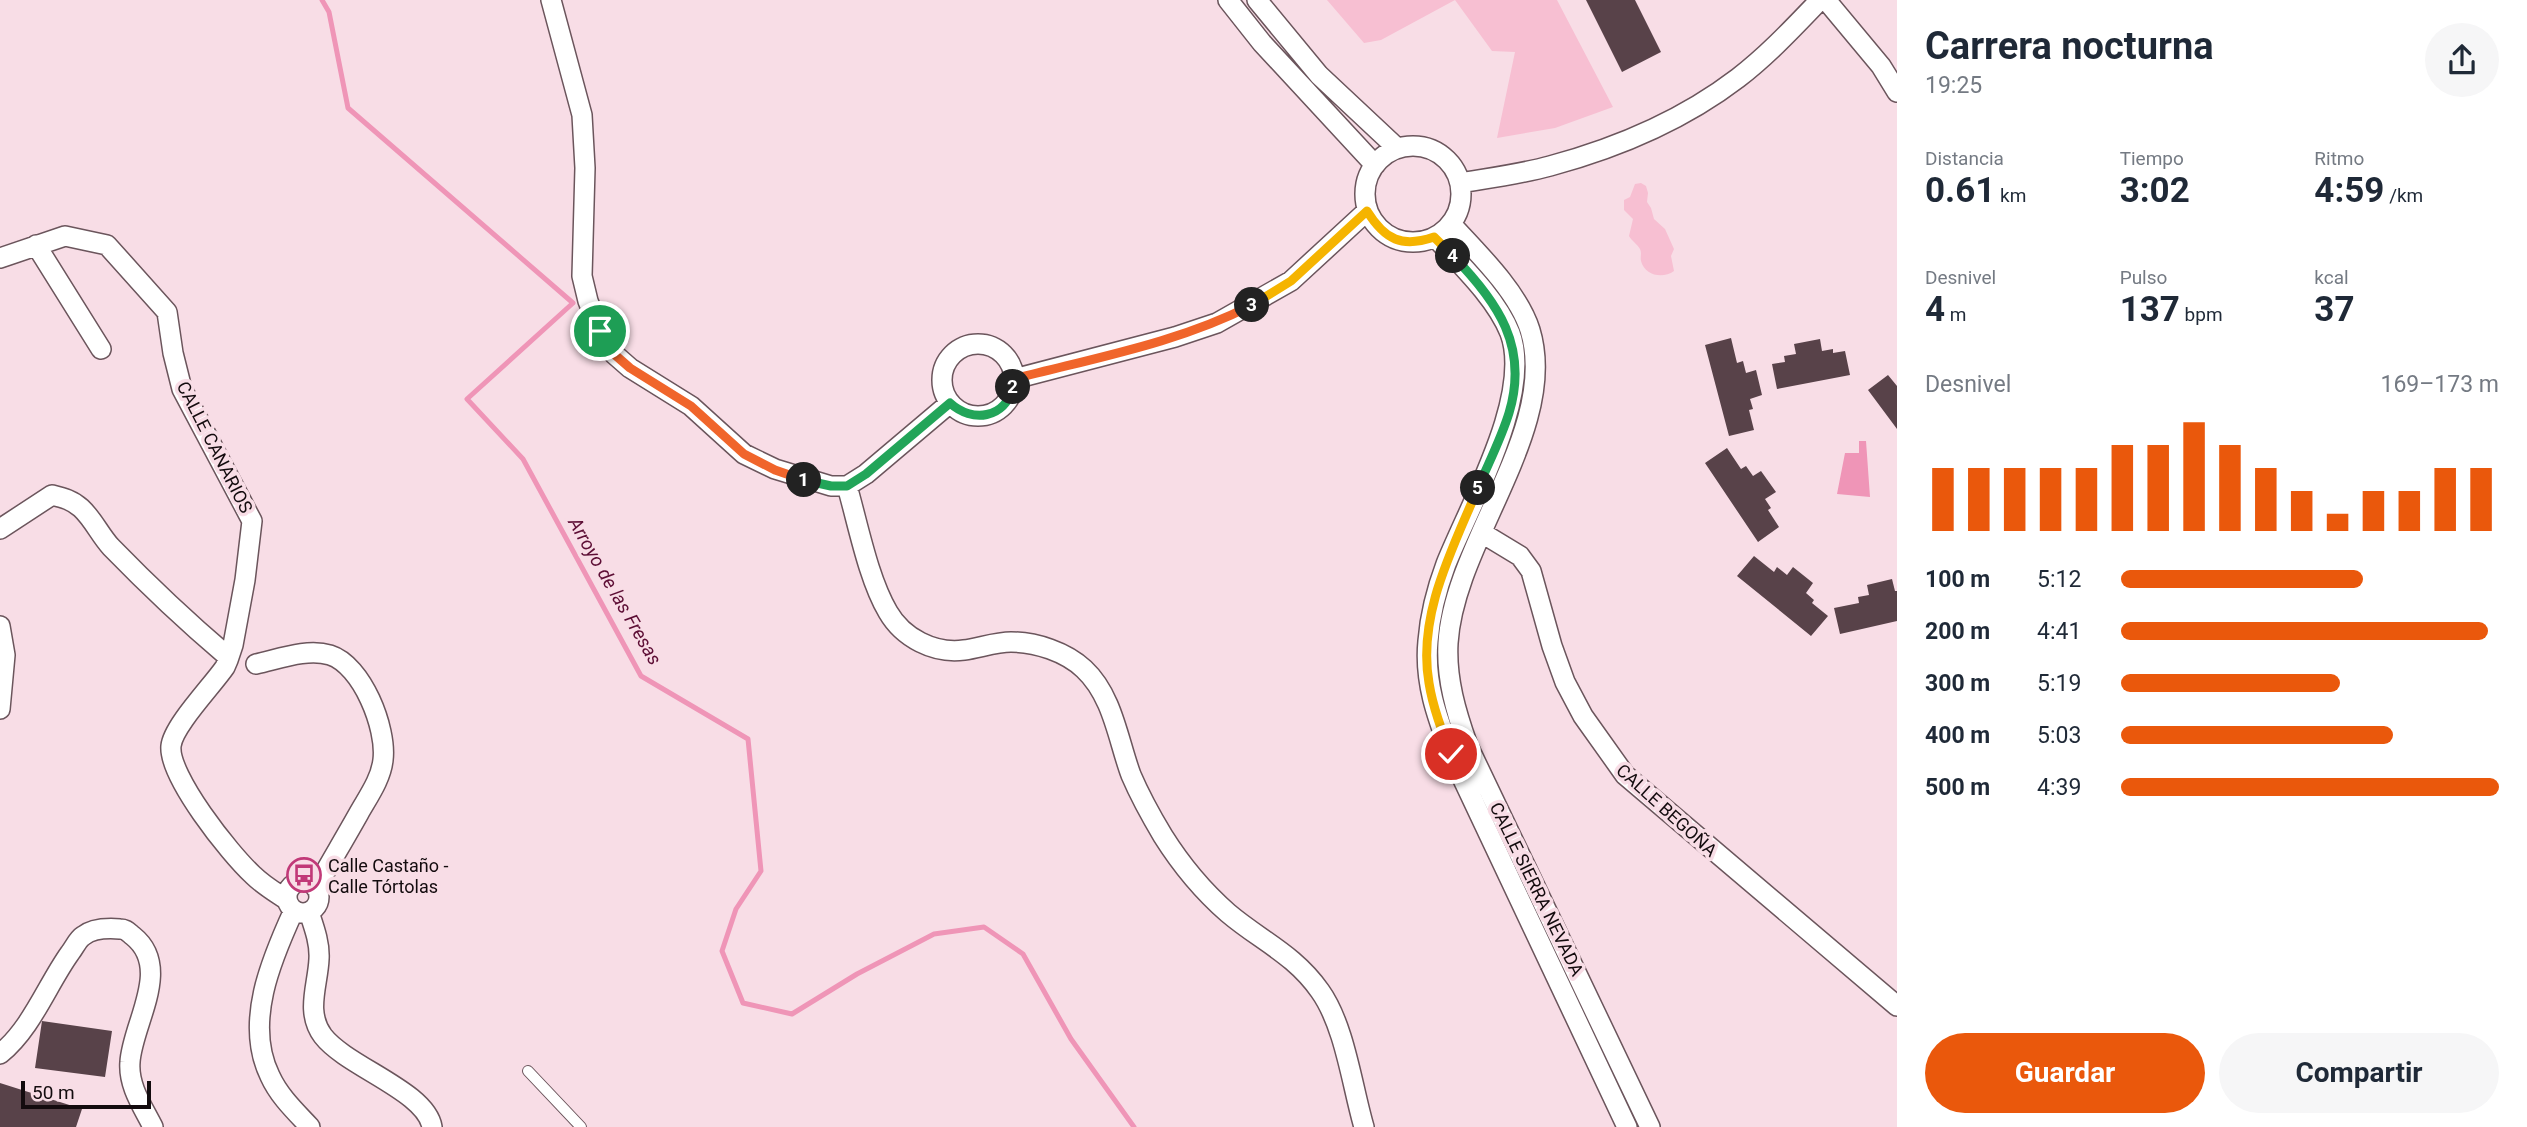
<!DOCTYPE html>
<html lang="es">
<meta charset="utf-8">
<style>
body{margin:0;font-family:Roboto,sans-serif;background:#f6f6f7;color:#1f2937;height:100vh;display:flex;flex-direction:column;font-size:26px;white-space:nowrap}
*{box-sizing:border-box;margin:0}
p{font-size:23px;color:#747a83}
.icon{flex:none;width:38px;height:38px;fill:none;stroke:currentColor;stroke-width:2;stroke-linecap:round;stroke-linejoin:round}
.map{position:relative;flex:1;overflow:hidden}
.sheet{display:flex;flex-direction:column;background:#fff;width:630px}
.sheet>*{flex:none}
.scale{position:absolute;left:21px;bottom:18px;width:130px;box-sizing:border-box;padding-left:7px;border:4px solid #130b0e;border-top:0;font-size:19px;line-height:24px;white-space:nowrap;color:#130b0e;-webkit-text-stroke:5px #f8dde6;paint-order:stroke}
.pin{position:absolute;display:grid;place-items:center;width:60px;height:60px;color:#fff;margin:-30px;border:4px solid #fff;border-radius:50%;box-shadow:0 2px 7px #0007}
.km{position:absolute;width:35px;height:35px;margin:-18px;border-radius:50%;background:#222;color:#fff;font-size:19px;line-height:35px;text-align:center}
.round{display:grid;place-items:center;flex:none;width:74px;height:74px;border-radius:37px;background:#f6f6f7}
.overview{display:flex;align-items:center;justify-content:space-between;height:119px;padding:0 28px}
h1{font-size:38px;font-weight:700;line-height:52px}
.metrics{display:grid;grid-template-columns:repeat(3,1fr);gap:10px;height:119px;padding:7px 28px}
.metrics div{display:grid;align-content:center}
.metrics b{font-size:35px;font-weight:700}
.metrics small{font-size:19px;font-weight:400}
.metrics p{font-size:19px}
.chart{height:196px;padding:14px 28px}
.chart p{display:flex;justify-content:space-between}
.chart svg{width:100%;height:126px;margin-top:7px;stroke:#ea580c;stroke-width:6}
.button{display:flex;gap:14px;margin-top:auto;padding:14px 28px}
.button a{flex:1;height:80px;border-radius:42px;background:#ea580c;color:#fff;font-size:28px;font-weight:700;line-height:80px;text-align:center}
.button a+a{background:#f6f6f7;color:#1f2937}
ul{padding:0 28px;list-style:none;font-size:23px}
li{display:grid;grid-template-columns:112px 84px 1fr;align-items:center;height:52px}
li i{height:18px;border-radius:9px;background:#ea580c}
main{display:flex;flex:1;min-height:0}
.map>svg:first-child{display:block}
.green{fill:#f7bfd2}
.water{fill:#ef95b7}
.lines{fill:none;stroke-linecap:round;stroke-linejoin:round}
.stream{stroke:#ef95b7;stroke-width:5}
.building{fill:#584249}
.service-casing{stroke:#6b555c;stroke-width:12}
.minor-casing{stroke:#6b555c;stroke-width:22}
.service{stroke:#fff;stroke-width:10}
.minor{stroke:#fff;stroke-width:19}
.split-1-casing{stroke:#fff;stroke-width:14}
.split-2-casing{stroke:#fff;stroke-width:14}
.split-3-casing{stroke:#fff;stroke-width:14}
.split-4-casing{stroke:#fff;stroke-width:14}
.split-5-casing{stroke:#fff;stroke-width:14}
.split-6-casing{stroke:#fff;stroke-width:14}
.split-1{stroke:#f0652b;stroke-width:9}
.split-2{stroke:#22a559;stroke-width:9}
.split-3{stroke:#f0652b;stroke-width:9}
.split-4{stroke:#f5b400;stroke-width:9}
.split-5{stroke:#22a559;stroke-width:9}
.split-6{stroke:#f5b400;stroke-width:9}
.labels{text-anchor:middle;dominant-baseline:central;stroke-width:7;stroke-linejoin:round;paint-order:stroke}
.street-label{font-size:18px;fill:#130b0e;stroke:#f8dde6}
.poi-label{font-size:18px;fill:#130b0e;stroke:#f8dde6;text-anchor:start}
.water-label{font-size:19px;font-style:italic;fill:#5d0e35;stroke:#f8dde6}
</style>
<main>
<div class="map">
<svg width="1897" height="1127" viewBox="0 0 1897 1127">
<rect width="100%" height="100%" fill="#f8dde6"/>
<path class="green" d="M1327,0H1557L1613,107L1555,128L1497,138L1515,52L1492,51L1455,0L1381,40L1364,43Z
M1641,183L1646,186L1648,193L1647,202L1651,208L1654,219L1665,229L1674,249L1671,256L1674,271C1663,279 1645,276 1641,261C1640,257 1642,253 1640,249C1638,245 1631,240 1629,236L1633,219L1624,210V200L1630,197L1635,184Z"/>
<path class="water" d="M1859,441H1866L1870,497L1837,494L1845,453H1859Z"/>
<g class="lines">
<path class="stream" d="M322,0L329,12L348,108L573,303L467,399L523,459L641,676L748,739L761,871L736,909L722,951L743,1003L792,1014L857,974L934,934L984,927L1023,954L1071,1039L1134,1127"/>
</g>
<path class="building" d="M1586,0H1635L1661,52L1622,72Z
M1731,338L1737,363L1743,361L1746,373L1756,370L1762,395L1750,399L1753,409L1749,410L1754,430L1729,436L1705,345Z
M1820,339L1822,351L1833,349V353L1845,351L1850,375L1777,389L1772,364L1785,362L1784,356L1796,354L1794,344Z
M1888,375L1897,386V429L1868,390Z
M1727,448L1741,469L1746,466L1753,476L1761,471L1776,492L1765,499L1771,508L1768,510L1779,527L1758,542L1705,463Z
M1754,556L1774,572L1777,567L1787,575L1793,567L1813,583L1806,593L1814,600L1812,603L1828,616L1811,636L1737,576Z
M1892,579L1895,591H1897V621L1840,634L1834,608L1859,603L1858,597L1869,595L1867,585Z
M42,1021L112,1031L105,1077L35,1068Z
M0,1083L82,1109L76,1127H0Z"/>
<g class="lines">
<g class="service-casing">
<path id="service" d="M528,1071L581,1127"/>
</g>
<g class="minor-casing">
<path id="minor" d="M551,0L582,115L585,168L582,276L588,301L600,331L614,354L630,368L691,406L744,454L775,469L831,486H847L866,474L950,403
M1228,0L1262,43L1375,165
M1257,0L1319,75L1397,148
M1826,0L1881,66L1897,92
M1365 194a48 48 0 1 1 96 0a48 48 0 1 1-96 0Z
M1460,183C1490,178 1521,174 1550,166C1617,148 1683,120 1738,78C1768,55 1794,27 1820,0
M1451,224C1478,253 1518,292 1530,330C1560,428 1454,542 1448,643C1446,679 1456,712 1468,746L1650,1127
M1435,237C1460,264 1496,298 1510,333C1533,395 1470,504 1446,564C1437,588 1430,615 1428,641C1424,682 1437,717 1451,754L1627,1127
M36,245L101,349
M0,258L65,236L107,245L167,312L173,353L182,389L252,521L245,580L233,645L228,660
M942 380a36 36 0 1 1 72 0a36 36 0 1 1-72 0Z
M1014,379L1175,337L1217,323L1291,281L1367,211
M847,486C858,524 868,578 888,612C903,638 934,654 964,650C979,648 996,642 1011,642C1036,642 1066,652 1084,669C1113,696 1118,740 1131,775C1140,796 1151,816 1163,836C1180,863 1204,892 1228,913C1261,941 1294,954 1320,991C1345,1026 1352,1086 1364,1127
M0,529L52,495C64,498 72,500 81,508C93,519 100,535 111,547C148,585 186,621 226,655L228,660L225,667C212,686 173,726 171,746C168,776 230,854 253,875C263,885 275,892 287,900
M1482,533L1520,556L1531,571L1552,646L1565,682L1583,716L1625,775L1897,1006
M0,626L5,655L0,709
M256,664C279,659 307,648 330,655C362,665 387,728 383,760C381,779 368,797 359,813C345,838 330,863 316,888
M287 897a16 16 0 1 1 32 0a16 16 0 1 1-32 0Z
M294,910C271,960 244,1023 270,1076C279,1096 295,1111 310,1127
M309,912C314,927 320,943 319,959C318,985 305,1012 323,1036C347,1067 426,1091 432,1127
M0,1054C32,1028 47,985 70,953C74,948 78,939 83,936C93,928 108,928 120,929C126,929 128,932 133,936C173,968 132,1024 130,1062C128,1086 143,1107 153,1127"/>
</g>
<use href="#service" class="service"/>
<use href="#minor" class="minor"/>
</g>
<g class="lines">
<g class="split-1-casing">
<path id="split-1" d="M600,331L614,354L630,368L691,406L744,454L775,470L804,480"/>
</g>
<g class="split-2-casing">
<path id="split-2" d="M804,480L831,486H847L866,474L950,403C972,423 1005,419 1013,387"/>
</g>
<g class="split-3-casing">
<path id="split-3" d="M1013,387L1014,379C1094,358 1178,343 1252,305"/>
</g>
<g class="split-4-casing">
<path id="split-4" d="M1252,305L1291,281L1367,211C1385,240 1402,248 1434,237L1453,256"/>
</g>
<g class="split-5-casing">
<path id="split-5" d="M1453,256C1498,302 1529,347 1509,413C1501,439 1488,464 1478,488"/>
</g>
<g class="split-6-casing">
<path id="split-6" d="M1451,754C1442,731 1433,708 1429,683C1417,615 1453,548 1478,488"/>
</g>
<use href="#split-1" class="split-1"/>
<use href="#split-2" class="split-2"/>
<use href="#split-3" class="split-3"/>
<use href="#split-4" class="split-4"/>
<use href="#split-5" class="split-5"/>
<use href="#split-6" class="split-6"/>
</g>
<defs>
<g id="bus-ring" transform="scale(1.75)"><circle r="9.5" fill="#f8dde6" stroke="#c13978" stroke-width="1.5"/><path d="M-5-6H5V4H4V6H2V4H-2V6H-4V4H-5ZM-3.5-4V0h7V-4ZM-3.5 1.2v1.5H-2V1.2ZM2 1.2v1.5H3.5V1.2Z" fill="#c13978"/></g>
</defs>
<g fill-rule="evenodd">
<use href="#bus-ring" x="304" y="875"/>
</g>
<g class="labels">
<g class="street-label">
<text transform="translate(215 447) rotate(63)">CALLE CANARIOS</text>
<text transform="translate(1667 810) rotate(42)">CALLE BEGOÑA</text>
<text transform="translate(1537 889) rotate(64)">CALLE SIERRA NEVADA</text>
</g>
<g class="poi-label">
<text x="328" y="865">Calle Castaño -<tspan x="328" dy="21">Calle Tórtolas</tspan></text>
</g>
<g class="water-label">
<text transform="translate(615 591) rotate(60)">Arroyo de las Fresas</text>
</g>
</g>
</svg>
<div class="scale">50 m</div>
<div class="pin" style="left:600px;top:331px;background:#1e9e55"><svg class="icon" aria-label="arrive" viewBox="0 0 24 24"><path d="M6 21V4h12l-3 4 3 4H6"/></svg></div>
<div class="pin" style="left:1451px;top:754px;background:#d93025"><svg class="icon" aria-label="check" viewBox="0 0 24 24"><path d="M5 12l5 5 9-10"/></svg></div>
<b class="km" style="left:804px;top:480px">1</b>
<b class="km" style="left:1013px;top:387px">2</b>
<b class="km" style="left:1252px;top:305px">3</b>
<b class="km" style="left:1453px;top:256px">4</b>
<b class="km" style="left:1478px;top:488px">5</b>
</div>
<section class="sheet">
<div class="overview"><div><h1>Carrera nocturna</h1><p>19:25</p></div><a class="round"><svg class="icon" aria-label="share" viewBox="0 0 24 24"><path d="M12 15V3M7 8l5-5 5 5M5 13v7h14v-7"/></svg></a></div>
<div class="metrics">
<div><p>Distancia</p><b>0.61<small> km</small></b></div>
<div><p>Tiempo</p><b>3:02</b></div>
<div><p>Ritmo</p><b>4:59<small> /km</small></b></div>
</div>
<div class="metrics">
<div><p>Desnivel</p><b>4<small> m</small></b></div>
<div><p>Pulso</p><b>137<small> bpm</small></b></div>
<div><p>kcal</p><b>37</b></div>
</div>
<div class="chart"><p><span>Desnivel</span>169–173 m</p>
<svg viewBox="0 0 160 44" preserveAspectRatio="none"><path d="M5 44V22M15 44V22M25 44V22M35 44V22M45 44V22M55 44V14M65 44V14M75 44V6M85 44V14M95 44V22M105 44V30M115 44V38M125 44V30M135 44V30M145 44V22M155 44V22"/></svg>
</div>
<ul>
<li><b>100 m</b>5:12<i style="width:64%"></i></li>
<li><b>200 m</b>4:41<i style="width:97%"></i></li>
<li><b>300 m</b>5:19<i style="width:58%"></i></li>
<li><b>400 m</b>5:03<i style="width:72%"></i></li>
<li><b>500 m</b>4:39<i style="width:100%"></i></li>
</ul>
<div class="button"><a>Guardar</a><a>Compartir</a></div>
</section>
</main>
